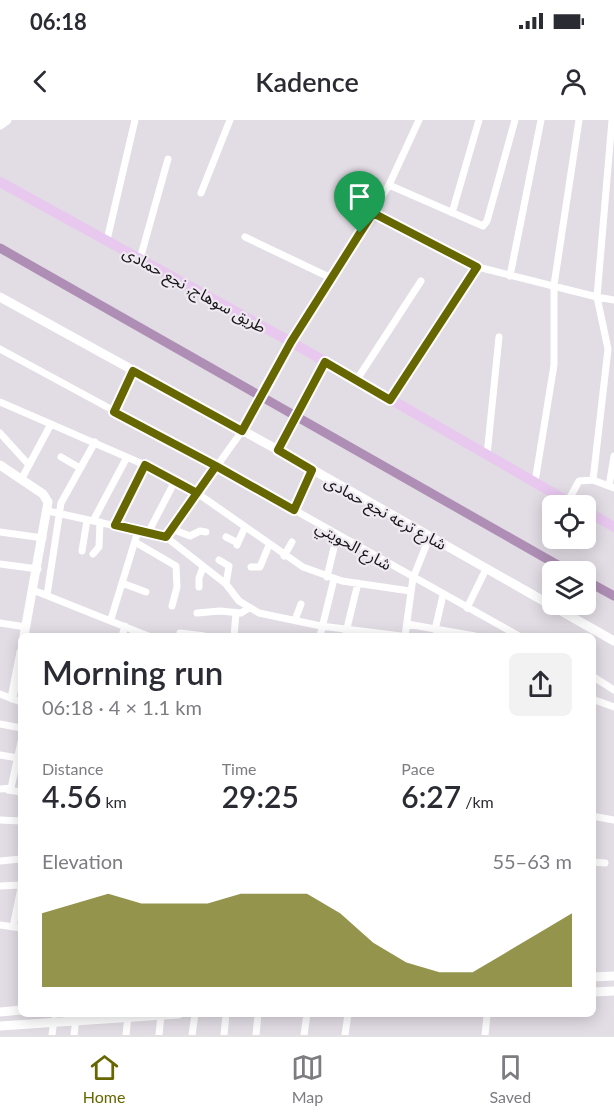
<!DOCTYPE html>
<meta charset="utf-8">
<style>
body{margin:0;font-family:Lato,"Noto Sans Arabic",sans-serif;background:#f2f2f3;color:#2b2b33;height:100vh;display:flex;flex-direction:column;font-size:22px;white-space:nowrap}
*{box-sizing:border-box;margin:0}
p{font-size:20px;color:#7c7c81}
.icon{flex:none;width:33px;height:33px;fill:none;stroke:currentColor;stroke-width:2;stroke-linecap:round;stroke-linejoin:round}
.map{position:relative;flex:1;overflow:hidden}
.panel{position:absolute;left:18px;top:513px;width:578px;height:384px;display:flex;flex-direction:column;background:#fff;border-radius:9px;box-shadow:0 3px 15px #0003}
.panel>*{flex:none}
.tools{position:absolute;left:542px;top:375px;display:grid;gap:12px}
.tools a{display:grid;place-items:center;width:54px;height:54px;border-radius:9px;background:#fff;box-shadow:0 3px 15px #0003;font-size:30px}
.pin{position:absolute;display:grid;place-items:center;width:51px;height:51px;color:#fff;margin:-62px -26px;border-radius:50% 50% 50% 0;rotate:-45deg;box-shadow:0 0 6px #0007}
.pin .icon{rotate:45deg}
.round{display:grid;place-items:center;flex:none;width:63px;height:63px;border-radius:9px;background:#f2f2f3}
.overview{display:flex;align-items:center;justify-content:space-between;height:102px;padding:0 24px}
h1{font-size:33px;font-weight:600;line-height:45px}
.metrics{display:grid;grid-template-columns:repeat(3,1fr);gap:9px;height:102px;padding:6px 24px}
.metrics div{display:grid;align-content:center}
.metrics b{font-size:30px;font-weight:600}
.metrics small{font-size:16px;font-weight:400}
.metrics p{font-size:16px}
.chart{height:168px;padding:12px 24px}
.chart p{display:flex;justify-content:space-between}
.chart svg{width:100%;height:108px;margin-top:6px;fill:#676702;opacity:.7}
.status{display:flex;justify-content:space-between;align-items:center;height:42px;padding:0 30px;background:#fff;direction:ltr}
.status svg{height:16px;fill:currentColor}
header{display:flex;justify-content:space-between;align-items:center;height:78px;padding:0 24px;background:#fff;font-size:27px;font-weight:600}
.menu{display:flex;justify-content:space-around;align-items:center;height:84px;border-top:2px solid #e1e1e2;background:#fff;font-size:16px;color:#7c7c81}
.menu a{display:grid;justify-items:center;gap:3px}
.menu .on{color:#676702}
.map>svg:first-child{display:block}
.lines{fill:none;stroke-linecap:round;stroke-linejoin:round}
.canal{stroke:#ae8eb5;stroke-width:9}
.street{stroke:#fff;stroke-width:7}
.secondary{stroke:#fff;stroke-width:9}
.primary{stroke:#e8c8ef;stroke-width:10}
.route-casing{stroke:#fff;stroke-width:12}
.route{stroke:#676702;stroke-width:8}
.labels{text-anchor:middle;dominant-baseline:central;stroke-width:4.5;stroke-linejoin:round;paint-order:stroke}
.street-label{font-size:16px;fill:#161416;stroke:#efe9f1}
</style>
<div class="status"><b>06:18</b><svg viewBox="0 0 49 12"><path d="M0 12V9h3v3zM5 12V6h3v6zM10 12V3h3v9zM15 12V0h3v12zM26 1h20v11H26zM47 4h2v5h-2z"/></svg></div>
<header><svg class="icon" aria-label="back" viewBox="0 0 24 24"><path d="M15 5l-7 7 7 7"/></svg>Kadence<svg class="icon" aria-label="person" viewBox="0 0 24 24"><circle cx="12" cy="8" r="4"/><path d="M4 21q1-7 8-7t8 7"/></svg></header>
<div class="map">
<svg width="614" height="915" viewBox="0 0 614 915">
<rect width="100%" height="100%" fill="#e2dce4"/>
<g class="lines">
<path class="canal" d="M0,128L570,452
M585,460L614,476"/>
<path class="street" d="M389,65L483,106L487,101L515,0
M201,73L230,0
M373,93L478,147L597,177L612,0
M452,93L479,0
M245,117L331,158
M107,120L135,0
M140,139L168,39
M510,156L541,0
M291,222L389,65L419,0
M0,229L216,346L519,516
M356,261L421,161
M390,280L478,147
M0,282L145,345L197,373L303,447L342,461L410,471
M114,292L133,251
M0,313L29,345
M487,335L499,217
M61,337L80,348
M21,360L51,304
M593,360L614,368
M535,362L554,245V165L579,0
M609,366L614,336
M568,381L579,361L593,360L608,229L597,177L614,180
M294,390L312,350
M48,391L166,417L226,464L239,481L259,493L321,506L401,516
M93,401L127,337
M115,405L145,345
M172,409L190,416L200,411L206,412
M0,412L43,418
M148,413L175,361
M166,417L242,311
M226,417L238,423
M135,422L176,446L177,467L172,486
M237,425L245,407
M82,431L87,400
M93,434L99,427L100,402
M284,436L292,422
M219,440L229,446L226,464
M0,444L38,449
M251,447H260L269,425
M327,457L337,415
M122,463L146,472
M199,467V458L203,447
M33,470L148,516
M47,475L61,383L95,322
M467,488L486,449
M197,493L220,491L241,493L249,488
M111,499L138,411
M295,500L301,484
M0,503L26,507
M407,504L475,516
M435,510L443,475
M180,513L204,516
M122,516L125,506
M234,516L236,493
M320,516L334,459
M345,516L358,463
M405,516L413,458L430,416
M592,556L614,570
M0,574L21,582
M592,579L614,587
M0,604L21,608
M0,635L18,638
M0,669L11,668L21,622
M8,670L21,672
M592,696L614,700
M0,700L21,701
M0,741L21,739
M592,742L605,743
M0,766L21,765
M0,805L21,808
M13,807L21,768
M52,915L54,900
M74,915L76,899
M126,915L128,896
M159,915L161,895
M192,915L195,894
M224,915L226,894
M256,915L258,894
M304,915L307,894
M345,915L348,894
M485,915L487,896"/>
<path class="secondary" d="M0,5L7,0
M0,177L278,330L614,521
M0,345L43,374L48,382L24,516
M12,578L21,532
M592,857L614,856
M592,872L614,871
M0,892L21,890
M0,906L179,894"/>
<path class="primary" d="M0,62L291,222L576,386
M242,311L291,222
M278,330L325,242
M585,390L614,407"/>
</g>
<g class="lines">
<g class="route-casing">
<path id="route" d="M360,113L291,222L242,311L133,251L114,292L216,346L166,417L115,405L145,345L197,373L216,346L294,390L312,350L278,330L325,242L390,280L477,147L373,93L360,113"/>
</g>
<use href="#route" class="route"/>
</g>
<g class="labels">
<g class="street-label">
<text transform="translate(195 169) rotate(29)">طريق سوهاج, نجع حمادى</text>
<text transform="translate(386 392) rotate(29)">شارع ترعه نجع حمادى</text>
<text transform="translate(354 425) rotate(29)">شارع الحويتي</text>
</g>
</g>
</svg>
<div class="tools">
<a><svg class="icon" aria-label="locate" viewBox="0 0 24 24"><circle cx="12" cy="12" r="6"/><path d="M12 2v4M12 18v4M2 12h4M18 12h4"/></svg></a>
<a><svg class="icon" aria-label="layers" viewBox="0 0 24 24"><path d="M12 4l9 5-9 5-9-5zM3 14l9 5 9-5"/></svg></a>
</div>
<div class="pin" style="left:360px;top:113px;background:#1e9e55"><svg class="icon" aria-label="arrive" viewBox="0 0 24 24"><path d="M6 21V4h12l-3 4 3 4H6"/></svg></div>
<section class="panel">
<div class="overview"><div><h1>Morning run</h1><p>06:18 · 4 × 1.1 km</p></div><a class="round"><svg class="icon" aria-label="share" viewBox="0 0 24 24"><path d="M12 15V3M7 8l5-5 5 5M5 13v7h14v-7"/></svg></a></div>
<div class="metrics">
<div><p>Distance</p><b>4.56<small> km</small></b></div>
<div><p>Time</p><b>29:25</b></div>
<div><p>Pace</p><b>6:27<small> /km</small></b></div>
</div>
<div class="chart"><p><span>Elevation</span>55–63 m</p>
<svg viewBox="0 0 160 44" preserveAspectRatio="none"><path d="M0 44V14L10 10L20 6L30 10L40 10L50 10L60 6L70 6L80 6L90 14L100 26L110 34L120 38L130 38L140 30L150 22L160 14V44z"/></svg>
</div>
</section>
</div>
<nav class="menu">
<a class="on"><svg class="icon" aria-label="home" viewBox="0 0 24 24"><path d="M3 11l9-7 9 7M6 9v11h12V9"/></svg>Home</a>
<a><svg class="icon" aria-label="map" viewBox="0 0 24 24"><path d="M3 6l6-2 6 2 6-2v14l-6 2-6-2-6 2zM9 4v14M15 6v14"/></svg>Map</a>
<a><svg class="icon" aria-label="saved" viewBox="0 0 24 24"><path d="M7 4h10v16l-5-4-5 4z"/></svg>Saved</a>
</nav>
